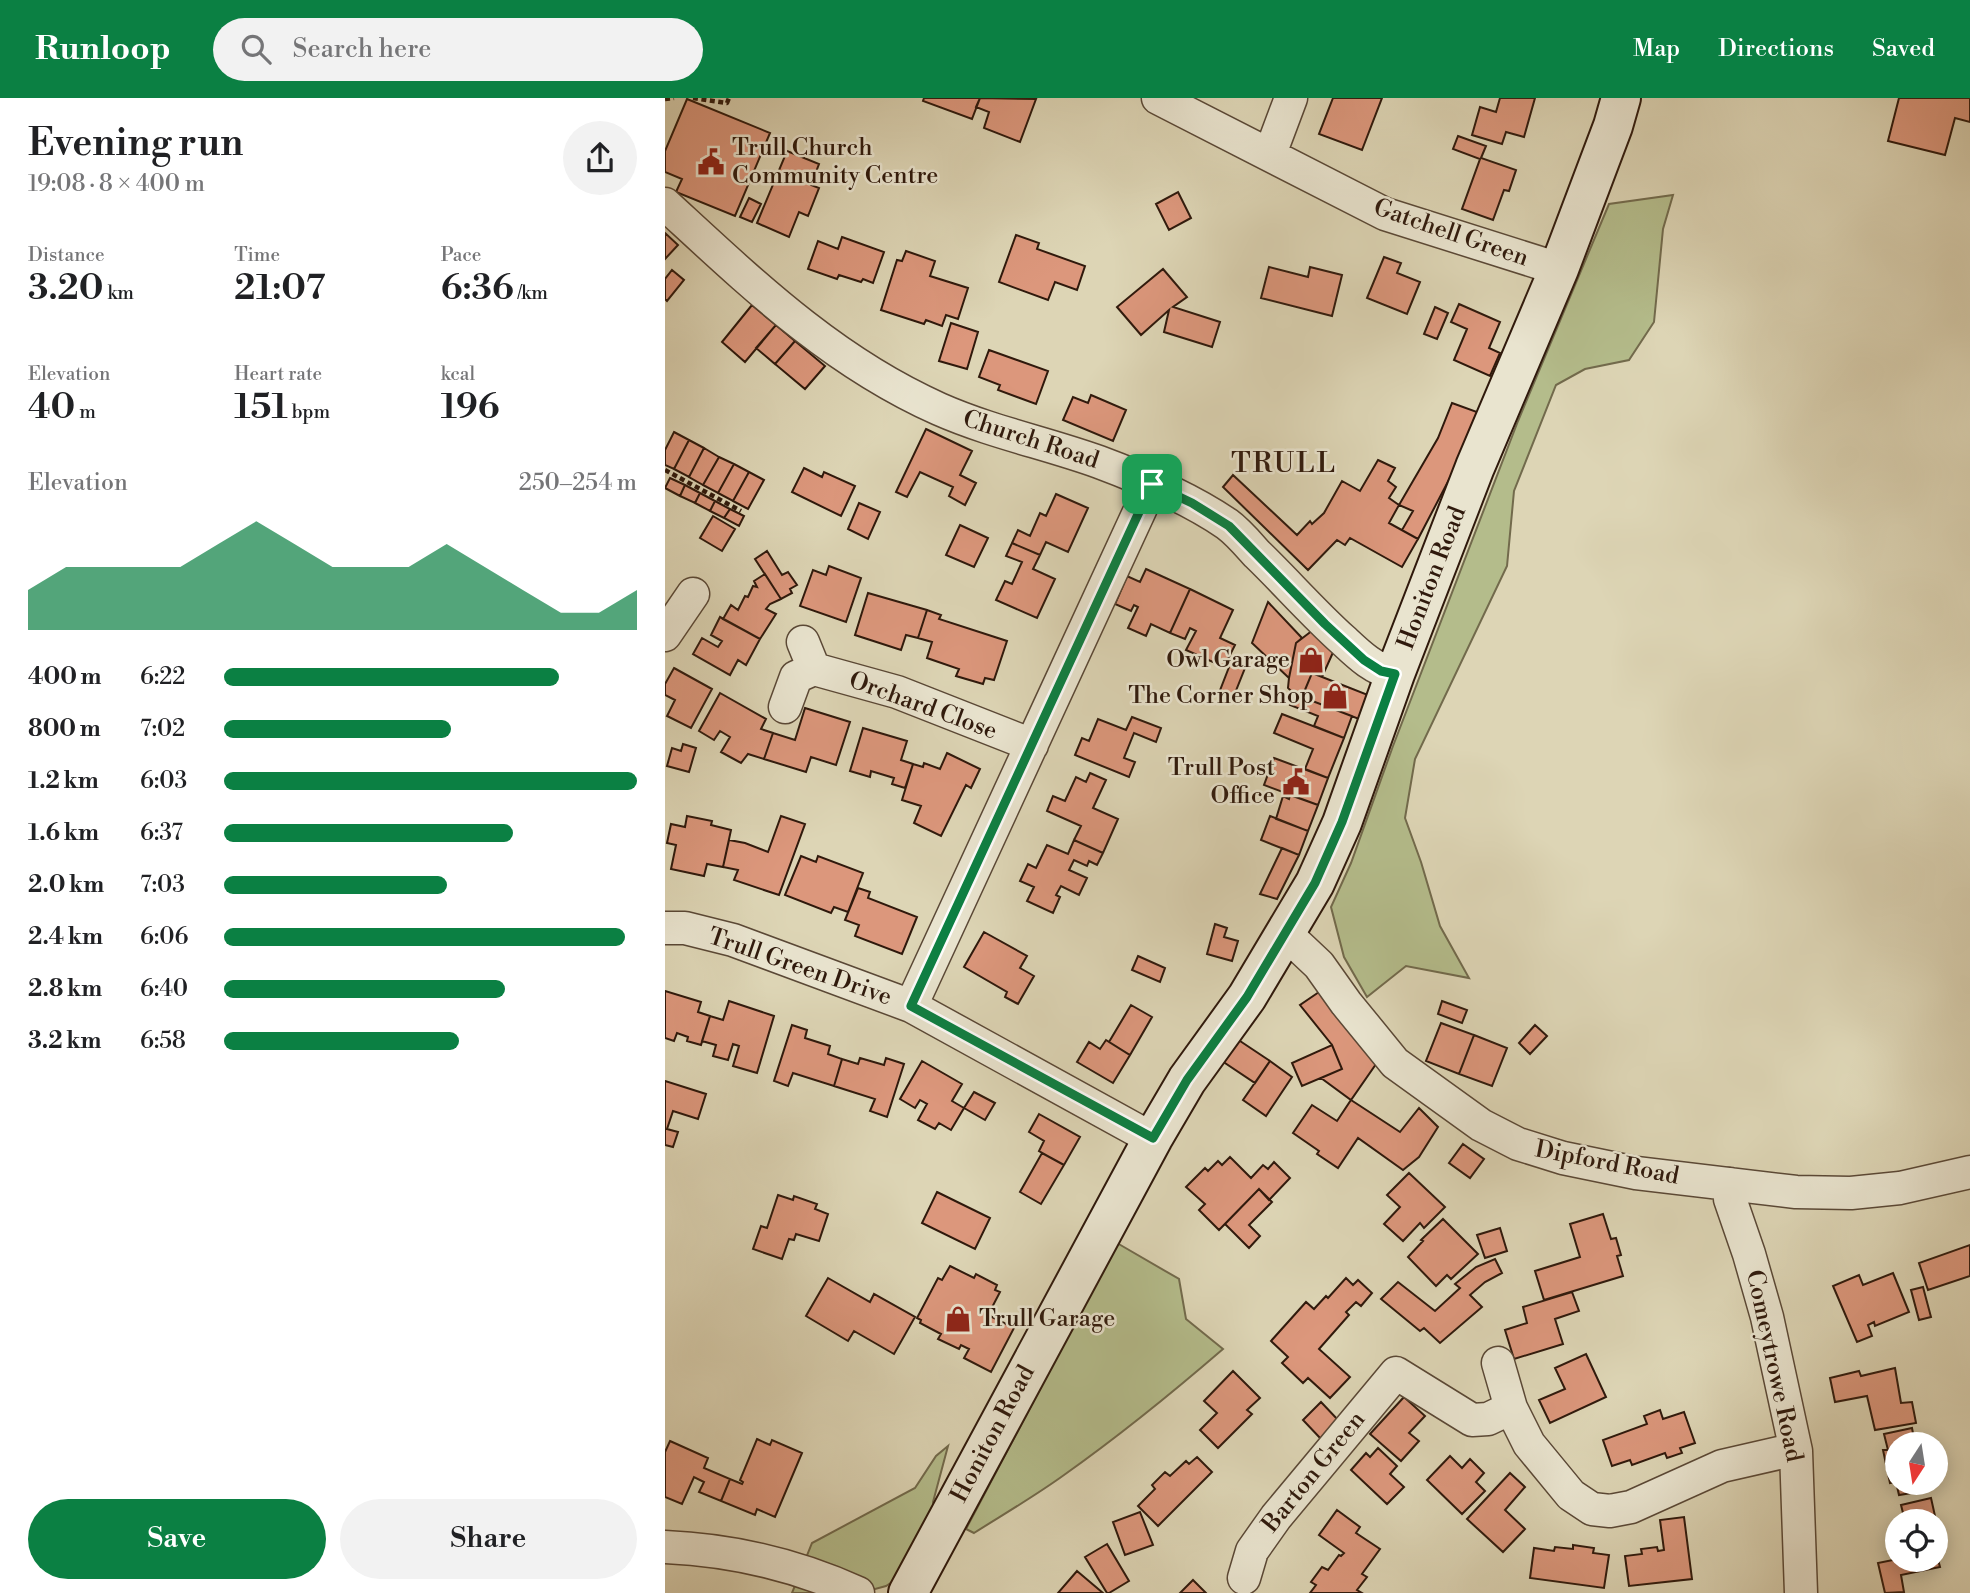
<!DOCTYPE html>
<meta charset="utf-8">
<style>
body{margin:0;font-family:"Libre Bodoni",serif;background:#f2f2f2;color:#202124;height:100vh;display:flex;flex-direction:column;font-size:26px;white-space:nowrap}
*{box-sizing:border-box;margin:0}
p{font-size:23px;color:#757577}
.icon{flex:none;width:38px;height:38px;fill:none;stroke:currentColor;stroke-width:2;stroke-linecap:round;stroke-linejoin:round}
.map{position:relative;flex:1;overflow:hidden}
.sheet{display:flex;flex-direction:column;background:#fff;width:665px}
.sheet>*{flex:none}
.needle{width:46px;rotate:192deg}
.buttons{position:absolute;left:1220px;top:1334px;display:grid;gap:14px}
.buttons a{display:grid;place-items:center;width:63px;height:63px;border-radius:50%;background:#fff;box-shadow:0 4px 18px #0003;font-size:35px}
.pin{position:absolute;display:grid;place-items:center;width:60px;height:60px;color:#fff;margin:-30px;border-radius:14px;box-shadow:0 4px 10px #0006}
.round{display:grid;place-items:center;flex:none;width:74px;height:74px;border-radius:37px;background:#f2f2f2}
.head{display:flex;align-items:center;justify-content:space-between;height:119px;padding:0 28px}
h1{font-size:38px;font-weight:600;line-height:52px}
.metrics{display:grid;grid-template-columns:repeat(3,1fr);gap:10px;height:119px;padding:7px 28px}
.metrics div{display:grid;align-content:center}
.metrics b{font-size:35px;font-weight:600}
.metrics small{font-size:19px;font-weight:400}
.metrics p{font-size:19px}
.chart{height:196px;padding:14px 28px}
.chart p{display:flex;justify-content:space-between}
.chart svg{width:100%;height:126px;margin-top:7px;fill:#0b8043;opacity:.7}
.cta{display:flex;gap:14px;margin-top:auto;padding:14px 28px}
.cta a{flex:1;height:80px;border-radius:42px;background:#0b8043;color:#fff;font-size:28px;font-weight:600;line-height:80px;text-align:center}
.cta a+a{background:#f2f2f2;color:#202124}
ul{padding:0 28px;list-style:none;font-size:23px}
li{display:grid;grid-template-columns:112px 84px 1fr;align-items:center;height:52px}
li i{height:18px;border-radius:9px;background:#0b8043}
header{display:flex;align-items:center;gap:42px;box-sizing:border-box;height:98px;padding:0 35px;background:#0b8043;color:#fff}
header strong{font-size:33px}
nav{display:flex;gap:38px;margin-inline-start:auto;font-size:24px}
.search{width:490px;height:63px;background:#f2f2f2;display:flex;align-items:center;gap:18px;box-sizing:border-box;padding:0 24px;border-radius:38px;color:#757577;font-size:26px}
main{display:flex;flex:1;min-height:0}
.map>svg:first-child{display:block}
.green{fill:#b4bc8b;stroke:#726a4c;stroke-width:2}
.building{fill:#dc977c;stroke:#2f190c;stroke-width:2}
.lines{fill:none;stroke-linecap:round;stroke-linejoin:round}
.street-casing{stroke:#5a4836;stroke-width:35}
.secondary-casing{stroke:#2f190c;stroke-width:42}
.path{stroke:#2f190c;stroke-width:4.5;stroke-dasharray:5 3.5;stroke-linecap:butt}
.street{stroke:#e9e4cf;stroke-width:32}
.secondary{stroke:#e9e4cf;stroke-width:38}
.route-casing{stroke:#fff;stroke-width:14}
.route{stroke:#0b8043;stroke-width:9}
.labels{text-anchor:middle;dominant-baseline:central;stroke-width:5;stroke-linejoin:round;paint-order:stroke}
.poi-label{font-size:24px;fill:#2f190c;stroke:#e9e4cf;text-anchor:end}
.street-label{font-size:24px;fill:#2f190c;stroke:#e9e4cf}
.quarter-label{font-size:28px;letter-spacing:2px;fill:#2f190c;stroke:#e9e4cf}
</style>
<header>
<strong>Runloop</strong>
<div class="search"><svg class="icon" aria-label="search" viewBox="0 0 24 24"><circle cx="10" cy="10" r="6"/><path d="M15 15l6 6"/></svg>Search here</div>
<nav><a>Map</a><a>Directions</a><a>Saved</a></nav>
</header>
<main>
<section class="sheet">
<div class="head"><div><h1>Evening run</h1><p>19:08 · 8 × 400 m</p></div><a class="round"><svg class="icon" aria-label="share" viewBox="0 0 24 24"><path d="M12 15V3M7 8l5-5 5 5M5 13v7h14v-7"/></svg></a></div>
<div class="metrics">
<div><p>Distance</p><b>3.20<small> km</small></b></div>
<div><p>Time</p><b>21:07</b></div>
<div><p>Pace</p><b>6:36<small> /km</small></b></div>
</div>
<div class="metrics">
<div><p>Elevation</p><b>40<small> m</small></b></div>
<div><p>Heart rate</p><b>151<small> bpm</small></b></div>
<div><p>kcal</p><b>196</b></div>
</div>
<div class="chart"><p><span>Elevation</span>250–254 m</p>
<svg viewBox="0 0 160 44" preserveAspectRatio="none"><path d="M0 44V30L10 22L20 22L30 22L40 22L50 14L60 6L70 14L80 22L90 22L100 22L110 14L120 22L130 30L140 38L150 38L160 30V44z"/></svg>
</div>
<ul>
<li><b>400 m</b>6:22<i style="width:81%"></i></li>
<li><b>800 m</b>7:02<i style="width:55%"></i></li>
<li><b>1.2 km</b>6:03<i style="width:100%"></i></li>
<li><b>1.6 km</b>6:37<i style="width:70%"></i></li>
<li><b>2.0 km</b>7:03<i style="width:54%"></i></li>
<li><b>2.4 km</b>6:06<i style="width:97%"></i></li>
<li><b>2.8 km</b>6:40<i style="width:68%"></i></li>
<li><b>3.2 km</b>6:58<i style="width:57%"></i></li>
</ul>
<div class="cta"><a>Save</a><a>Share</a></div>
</section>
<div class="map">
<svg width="1305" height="1495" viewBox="0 0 1305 1495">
<rect width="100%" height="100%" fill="#ddd5b5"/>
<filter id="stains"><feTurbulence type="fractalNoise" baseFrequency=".00286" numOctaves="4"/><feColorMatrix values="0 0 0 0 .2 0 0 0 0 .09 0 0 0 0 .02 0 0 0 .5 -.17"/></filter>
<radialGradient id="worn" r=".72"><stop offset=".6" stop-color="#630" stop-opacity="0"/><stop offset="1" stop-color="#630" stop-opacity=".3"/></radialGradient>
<path class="green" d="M1008,97L998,131L989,224L964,262L920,271L891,287L849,393L842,468L750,661L740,720L756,764L775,828L804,880L741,868L702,899L679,859L666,809L686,765L728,648L853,323L944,106Z
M452,1145L514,1181L521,1221L558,1251C507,1295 454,1338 399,1377C370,1398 339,1416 309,1435L301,1431Z
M283,1348L268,1404L270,1415L238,1477L221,1488L206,1492L204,1495H127L147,1445L250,1390L271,1358Z"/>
<path class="building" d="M259,0H315L307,21L258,3Z
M315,0L371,1L355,44L319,30L324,14L311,9Z
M668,0H717L697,52L654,36Z
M835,0H870L859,39L841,34L837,46L807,37L815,9L831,14Z
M1234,0H1305V24L1290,20L1280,57L1223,43Z
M22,1L105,35L70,118L11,94L17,81L0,74V53Z
M793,38L821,48L816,60L851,72L844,93L839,92L828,122L797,111L815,61L788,51Z
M122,53L154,66L146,87L154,90L143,118L134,114L124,139L92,125Z
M513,94L526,120L504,132L491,106Z
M84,100L96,106L87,124L75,119Z
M0,135L13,147L0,161Z
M351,137L374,145L372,151L420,168L412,192L390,184L383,202L334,184Z
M177,139L219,154L208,185L198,181L196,184L174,177L172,181L143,171L153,143L173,151Z
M241,153L270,163L265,178L303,190L293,221L281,217L277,228L261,222L259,226L216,212L232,162L237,163Z
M719,159L736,165L732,175L755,184L742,216L702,200Z
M604,169L643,179L645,169L677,177L667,218L596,200Z
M498,171L522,199L508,209L555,224L547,249L499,234L504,212L476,237L452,209Z
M7,172L19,182L2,203L0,201V181Z
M794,206L835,224L824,250L835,255L825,278L789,262L802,231L786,224Z
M87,207L111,227L80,264L57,244Z
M770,209L783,215L772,241L759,236Z
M286,225L313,234L302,271L274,263Z
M111,227L130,243L110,266L91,250Z
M130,243L160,268L140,291L110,266Z
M324,252L383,273L371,306L333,292L335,287L314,279Z
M426,297L461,312L448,343L398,322L408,299L423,305Z
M787,305L812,314L788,374L753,441L737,432L748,413L734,407L773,340Z
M261,331L307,353L295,377L311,385L300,407L284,398L288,389L255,374L242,399L231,394Z
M9,334L24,342L9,371L0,367V352Z
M24,342L39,350L24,379L9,371Z
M39,350L54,359L38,387L24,379Z
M54,359L69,366L53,395L38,387Z
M713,362L730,370L723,383L731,389L724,400L734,407L724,425L753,441L737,469L685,440L680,447L672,442L643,472L558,389L568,377L632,437L645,423L647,426L659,415L677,383L695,393Z
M69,366L84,374L68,403L53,395Z
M139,370L157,379L159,374L190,388L176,418L127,394Z
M84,374L99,382L83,411L68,403Z
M5,380L20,387L15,398L0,390Z
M20,387L35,395L30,405L15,398Z
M35,395L50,403L45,413L30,405Z
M391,396L423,410L403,454L381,444L375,457L347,445L353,432L365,438L375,415L381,418Z
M50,403L65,411L59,420L45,413Z
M194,405L215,414L203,441L183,431Z
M65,411L79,418L74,428L59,420Z
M48,418L70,431L57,453L35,440Z
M295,427L323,440L309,469L281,457Z
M347,445L375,457L368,471L390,481L372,520L331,502L340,483L347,486L357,464L341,458Z
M102,453L117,477L123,474L132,487L125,491L127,495L116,501L90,461Z
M164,468L196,480L181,524L135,508L148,472L161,477Z
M481,471L525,491L505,535L486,526L481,538L463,530L473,509L469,507L466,513L450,506L462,478L475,484Z
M100,476L116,501L105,506L101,511L111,516L95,541L58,521L66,507L73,512L80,498L83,499L88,488L92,489L89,483Z
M525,491L568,512L555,540L570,547L559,569L521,552L531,533L525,530L520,541L505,535Z
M203,495L262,512L253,540L241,537L236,552L190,537Z
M603,504L637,540L631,545L624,580L587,545Z
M262,512L276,517L274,521L342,543L329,582L320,580L318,586L291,578L294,571L262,560L267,544L253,540Z
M55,519L95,541L81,567L73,562L65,577L28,556L37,540L53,549L57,543L46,537Z
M648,532L670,550L657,579L647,575L637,599L629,596L623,590L624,580L631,545Z
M566,564L580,570L568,600L554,595Z
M9,570L47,591L26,630L2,618L10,602L0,597V586Z
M647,575L703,597L694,621L637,599Z
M55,595L101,621L96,631L108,635L99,661L83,656L76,665L56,654L65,639L55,633L49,642L34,633Z
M629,596L687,618L679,640L649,628L653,618L625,607Z
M140,610L185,624L171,667L146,659L141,674L99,661L108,635L130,642Z
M617,616L679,640L663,680L640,671L648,651L609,635Z
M467,619L496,630L491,644L469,635L459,660L470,664L464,679L410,657L417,640L424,643L433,621L461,632Z
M198,630L242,643L236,662L248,666L240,690L227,686L229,680L206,673L205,679L185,673Z
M18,646L31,650L24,674L2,668L7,650L16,653Z
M282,655L315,671L306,690L301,687L276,738L249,725L256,708L237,702L248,666L258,669L259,665L275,671Z
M609,660L663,680L653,707L599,687Z
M425,675L441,682L428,710L453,721L438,755L409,742L416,728L382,713L388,698L400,703L411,679L421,684Z
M625,697L653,707L643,733L611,721L618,698L624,701Z
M22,718L47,723L46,727L66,732L58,769L42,766L39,778L6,771L11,747L2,745L6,726L20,729Z
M116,718L140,726L114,797L69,782L73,772L58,769L64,742L80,745L103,754Z
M605,718L643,733L634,757L596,742Z
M409,742L438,755L432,767L424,763L422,768L409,762L404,772L422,780L414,797L396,788L391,797L395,799L388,815L362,803L369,789L355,783L363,766L371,770L382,747L403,756Z
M617,750L634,757L612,801L595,796Z
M136,758L151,764L153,758L198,775L183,814L169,809L166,815L120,797Z
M193,790L205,794L203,800L252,819L237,856L190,838L194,827L180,822Z
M550,826L562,830L559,839L573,843L567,863L542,856Z
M319,834L362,858L355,870L369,878L353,906L340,899L342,894L299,869Z
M473,858L500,870L495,884L467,872Z
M0,893L36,904L33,914L45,918L36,947L22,943L23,939L12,935L9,943L0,940Z
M654,894L711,966L686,1002L656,980L677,971L667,947L635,907Z
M64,903L109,918L92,975L68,968L74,948L68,946L63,962L48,958L51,947L37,943L45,918L58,922Z
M777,903L802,912L797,925L773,916Z
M466,907L487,919L465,957L444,944Z
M776,925L809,937L794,976L761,963Z
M127,927L142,932L140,940L165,948L163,956L177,961L169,988L128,975L123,988L109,983Z
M870,927L882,938L865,956L854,945Z
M809,937L842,950L827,988L794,976Z
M572,941L605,963L590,985L557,963Z
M441,942L465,957L448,985L412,964L424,944L435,951Z
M667,947L677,971L637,988L627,965Z
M195,960L219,967L221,960L239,966L222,1019L205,1013L210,1001L169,988L177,961L193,966Z
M257,963L297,986L287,1003L299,1010L286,1032L274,1025L270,1031L253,1022L262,1006L255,1002L250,1010L235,1001Z
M605,963L627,979L601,1018L578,1002Z
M0,983L41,996L33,1021L8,1013L2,1031L13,1034L8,1049L0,1047Z
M309,994L330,1005L320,1022L299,1010Z
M686,1002L735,1034L754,1010L773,1029L754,1059L738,1072L693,1040L673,1070L652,1056L654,1053L628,1035L647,1007L672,1023Z
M374,1016L415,1039L399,1067L374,1053L379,1043L364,1034Z
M798,1046L819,1061L805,1080L784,1065Z
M377,1055L399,1067L376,1106L355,1094Z
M565,1059L586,1080L598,1067L603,1071L609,1064L625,1080L604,1102L594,1091L554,1132L534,1112L540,1106L521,1089L540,1070L543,1073L553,1063L557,1067Z
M744,1075L780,1109L759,1130L755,1125L738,1143L719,1126L735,1109L722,1097Z
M594,1091L607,1104L584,1127L595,1138L584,1150L560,1126Z
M272,1094L325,1120L310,1151L257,1125Z
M113,1097L128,1102L129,1098L152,1106L150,1111L163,1116L154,1143L131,1136L129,1142L124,1141L117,1161L88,1151L96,1128L102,1130Z
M938,1116L946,1141L951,1140L956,1157L952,1158L958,1178L879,1202L870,1173L915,1159L905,1126Z
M778,1121L813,1156L786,1181L782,1177L771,1188L743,1159L758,1143L756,1142Z
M835,1130L842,1153L820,1160L812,1137Z
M1305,1147V1178L1263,1192L1254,1165Z
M830,1161L837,1175L820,1184L805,1197L817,1209L775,1245L759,1230L755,1233L716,1201L733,1184L770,1213L795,1190L790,1186L811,1169Z
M285,1168L309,1180L311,1176L332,1187L330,1192L335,1194L323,1217L349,1230L326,1274L299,1260L304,1251L296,1247L294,1251L273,1241L276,1236L255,1225L256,1222L252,1220L273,1180L277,1182Z
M1228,1175L1244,1214L1210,1228L1209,1224L1203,1227L1207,1238L1192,1244L1168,1188L1194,1177L1198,1187Z
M163,1180L205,1204L209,1196L250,1219L229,1256L189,1233L183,1243L141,1218Z
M681,1180L688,1187L693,1182L707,1195L696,1208L691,1204L681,1214L684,1217L654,1251L685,1279L665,1300L643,1280L638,1285L617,1265L623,1259L606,1243L641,1204L649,1211L661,1198L663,1200Z
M1258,1189L1266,1219L1254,1222L1246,1192Z
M907,1194L914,1213L890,1221L898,1246L849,1261L840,1232L862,1225L858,1209Z
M921,1256L941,1299L885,1325L874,1302L900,1291L890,1270Z
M1230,1270L1236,1305L1247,1304L1251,1325L1210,1332L1202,1298L1170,1304L1165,1280L1194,1273L1196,1278Z
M568,1273L595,1300L582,1312L587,1316L553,1350L535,1332L552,1315L539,1303Z
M739,1299L760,1318L744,1335L754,1343L736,1363L705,1336Z
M656,1304L674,1323L656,1341L638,1322Z
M995,1312L998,1321L1019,1314L1030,1345L1015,1350L1017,1355L1002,1360L1000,1355L967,1367L965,1362L947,1368L938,1342L982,1326L979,1318Z
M1247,1330L1250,1346H1232V1384H1257L1259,1393L1234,1397L1231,1384L1225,1385L1218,1352H1223L1219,1336Z
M92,1341L105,1347L107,1342L137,1355L110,1419L92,1411L90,1417L56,1403L65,1381L77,1386L78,1384L75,1382Z
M5,1343L43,1360L39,1370L65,1381L56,1403L34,1394L39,1384L29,1379L17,1406L0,1399V1354Z
M713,1350L732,1368L725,1376L739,1389L722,1406L686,1372L701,1355L705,1359Z
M785,1358L797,1370L805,1361L819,1375L811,1384L820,1393L797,1416L762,1382Z
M532,1359L547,1374L493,1428L473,1408L490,1391L487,1387L500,1374L505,1378L521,1363L524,1366Z
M845,1375L860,1389L840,1412L860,1431L838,1454L802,1421Z
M1266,1400L1270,1418L1250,1423H1240L1236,1407Z
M672,1412L695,1429L691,1435L715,1451L697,1476L702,1479L692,1492L697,1495H645L651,1487L646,1484L657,1469L663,1472L674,1457L676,1458L679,1455L654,1437Z
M475,1414L488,1447L460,1457L448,1424Z
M1019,1419L1027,1481L964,1488L960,1458L977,1456L976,1451L992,1449L993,1453L999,1452L995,1422Z
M1232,1445V1461H1270V1450L1275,1469L1236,1477L1239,1494L1220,1495L1213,1465L1228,1462L1225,1447Z
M442,1446L464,1483L444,1495H442L420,1459Z
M908,1447L929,1450L928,1455L944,1457L939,1490L865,1480L869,1450L889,1453L890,1449L908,1451Z
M412,1473L438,1495H393Z
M528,1482L541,1495H515Z"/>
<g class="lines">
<g class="street-casing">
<path id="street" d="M493,0L720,116L894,171
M605,56L626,0
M0,106C85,184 166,263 274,311C326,334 381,345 434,364C477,380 524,400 562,426C573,434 583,446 592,456C621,484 648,515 678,542C694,557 708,571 730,576
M0,537L28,496
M149,571L232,594L367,647
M120,609L131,579L149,571L138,544
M0,830H20L68,842L246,908L475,1034L488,1040
M620,835L654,867L681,905L730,965L816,1027L853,1046L898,1060L971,1075L1131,1094L1186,1095L1235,1090L1305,1074
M246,908L487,386
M1065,1086V1101L1084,1156L1102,1219L1131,1353L1136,1495
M833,1265L846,1310L864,1346L906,1397L927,1411L945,1413L966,1409L1057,1368L1118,1354L1131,1353
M0,1449C68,1452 132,1467 193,1495
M579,1480L587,1453L611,1419L731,1275L807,1322L823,1321L846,1310"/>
</g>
<g class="secondary-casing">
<path id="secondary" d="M243,1495L488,1040L522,982L582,899L650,785L677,725L730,576L810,369L894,171L948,28L956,0"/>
</g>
<path class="path" d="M28,0L62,5L64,0
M0,1L9,0
M0,372L76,413"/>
<use href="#street" class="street"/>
<use href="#secondary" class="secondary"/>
</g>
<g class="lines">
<g class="route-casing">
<path id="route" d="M487,386L527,405L564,428L660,526L699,562L716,573L730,576L677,724L650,785L582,899L522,982L488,1040L246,908Z"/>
</g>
<use href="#route" class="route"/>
</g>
<defs>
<g id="civic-bare" transform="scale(2.1)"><path d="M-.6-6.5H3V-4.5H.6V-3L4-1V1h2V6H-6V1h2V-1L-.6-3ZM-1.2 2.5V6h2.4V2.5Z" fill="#8f2418" stroke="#e9e4cf" stroke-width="2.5" paint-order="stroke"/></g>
<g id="shop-bare" transform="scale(2.1)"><path d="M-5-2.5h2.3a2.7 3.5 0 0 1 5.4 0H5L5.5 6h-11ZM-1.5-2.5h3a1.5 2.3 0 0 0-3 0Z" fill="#8f2418" stroke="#e9e4cf" stroke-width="2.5" paint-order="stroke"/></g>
</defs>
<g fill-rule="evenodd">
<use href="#civic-bare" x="46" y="64"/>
<use href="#shop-bare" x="646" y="562"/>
<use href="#shop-bare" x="670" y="598"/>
<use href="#civic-bare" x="631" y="684"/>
<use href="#shop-bare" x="293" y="1221"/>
</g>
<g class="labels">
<g class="poi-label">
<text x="67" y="50" text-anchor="start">Trull Church<tspan x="67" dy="28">Community Centre</tspan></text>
<text x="625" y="562">Owl Garage</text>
<text x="649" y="598">The Corner Shop</text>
<text x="610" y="670">Trull Post<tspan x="610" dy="28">Office</tspan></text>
<text x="314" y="1221" text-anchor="start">Trull Garage</text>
</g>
<g class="street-label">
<text transform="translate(786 135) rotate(19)">Gatchell Green</text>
<text transform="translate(366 342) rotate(18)">Church Road</text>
<text transform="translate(767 480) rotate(-69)">Honiton Road</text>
<text transform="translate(258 608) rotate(20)">Orchard Close</text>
<text transform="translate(135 869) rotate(19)">Trull Green Drive</text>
<text transform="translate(942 1065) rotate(11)">Dipford Road</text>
<text transform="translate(1109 1268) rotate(78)">Comeytrowe Road</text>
<text transform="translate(328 1336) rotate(-62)">Honiton Road</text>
<text transform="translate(649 1374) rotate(-51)">Barton Green</text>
</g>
<g class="quarter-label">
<text x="619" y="365">TRULL</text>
</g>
</g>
<rect width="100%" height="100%" filter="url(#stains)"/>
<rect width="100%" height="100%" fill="url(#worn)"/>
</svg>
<div class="buttons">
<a><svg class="needle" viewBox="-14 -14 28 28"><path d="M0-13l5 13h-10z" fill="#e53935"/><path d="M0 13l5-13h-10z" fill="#757577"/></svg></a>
<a><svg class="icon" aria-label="locate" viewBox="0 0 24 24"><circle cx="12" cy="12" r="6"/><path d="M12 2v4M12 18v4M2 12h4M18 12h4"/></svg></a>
</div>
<div class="pin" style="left:487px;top:386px;background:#1e9e55"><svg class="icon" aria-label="arrive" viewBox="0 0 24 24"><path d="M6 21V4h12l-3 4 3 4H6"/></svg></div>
</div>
</main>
